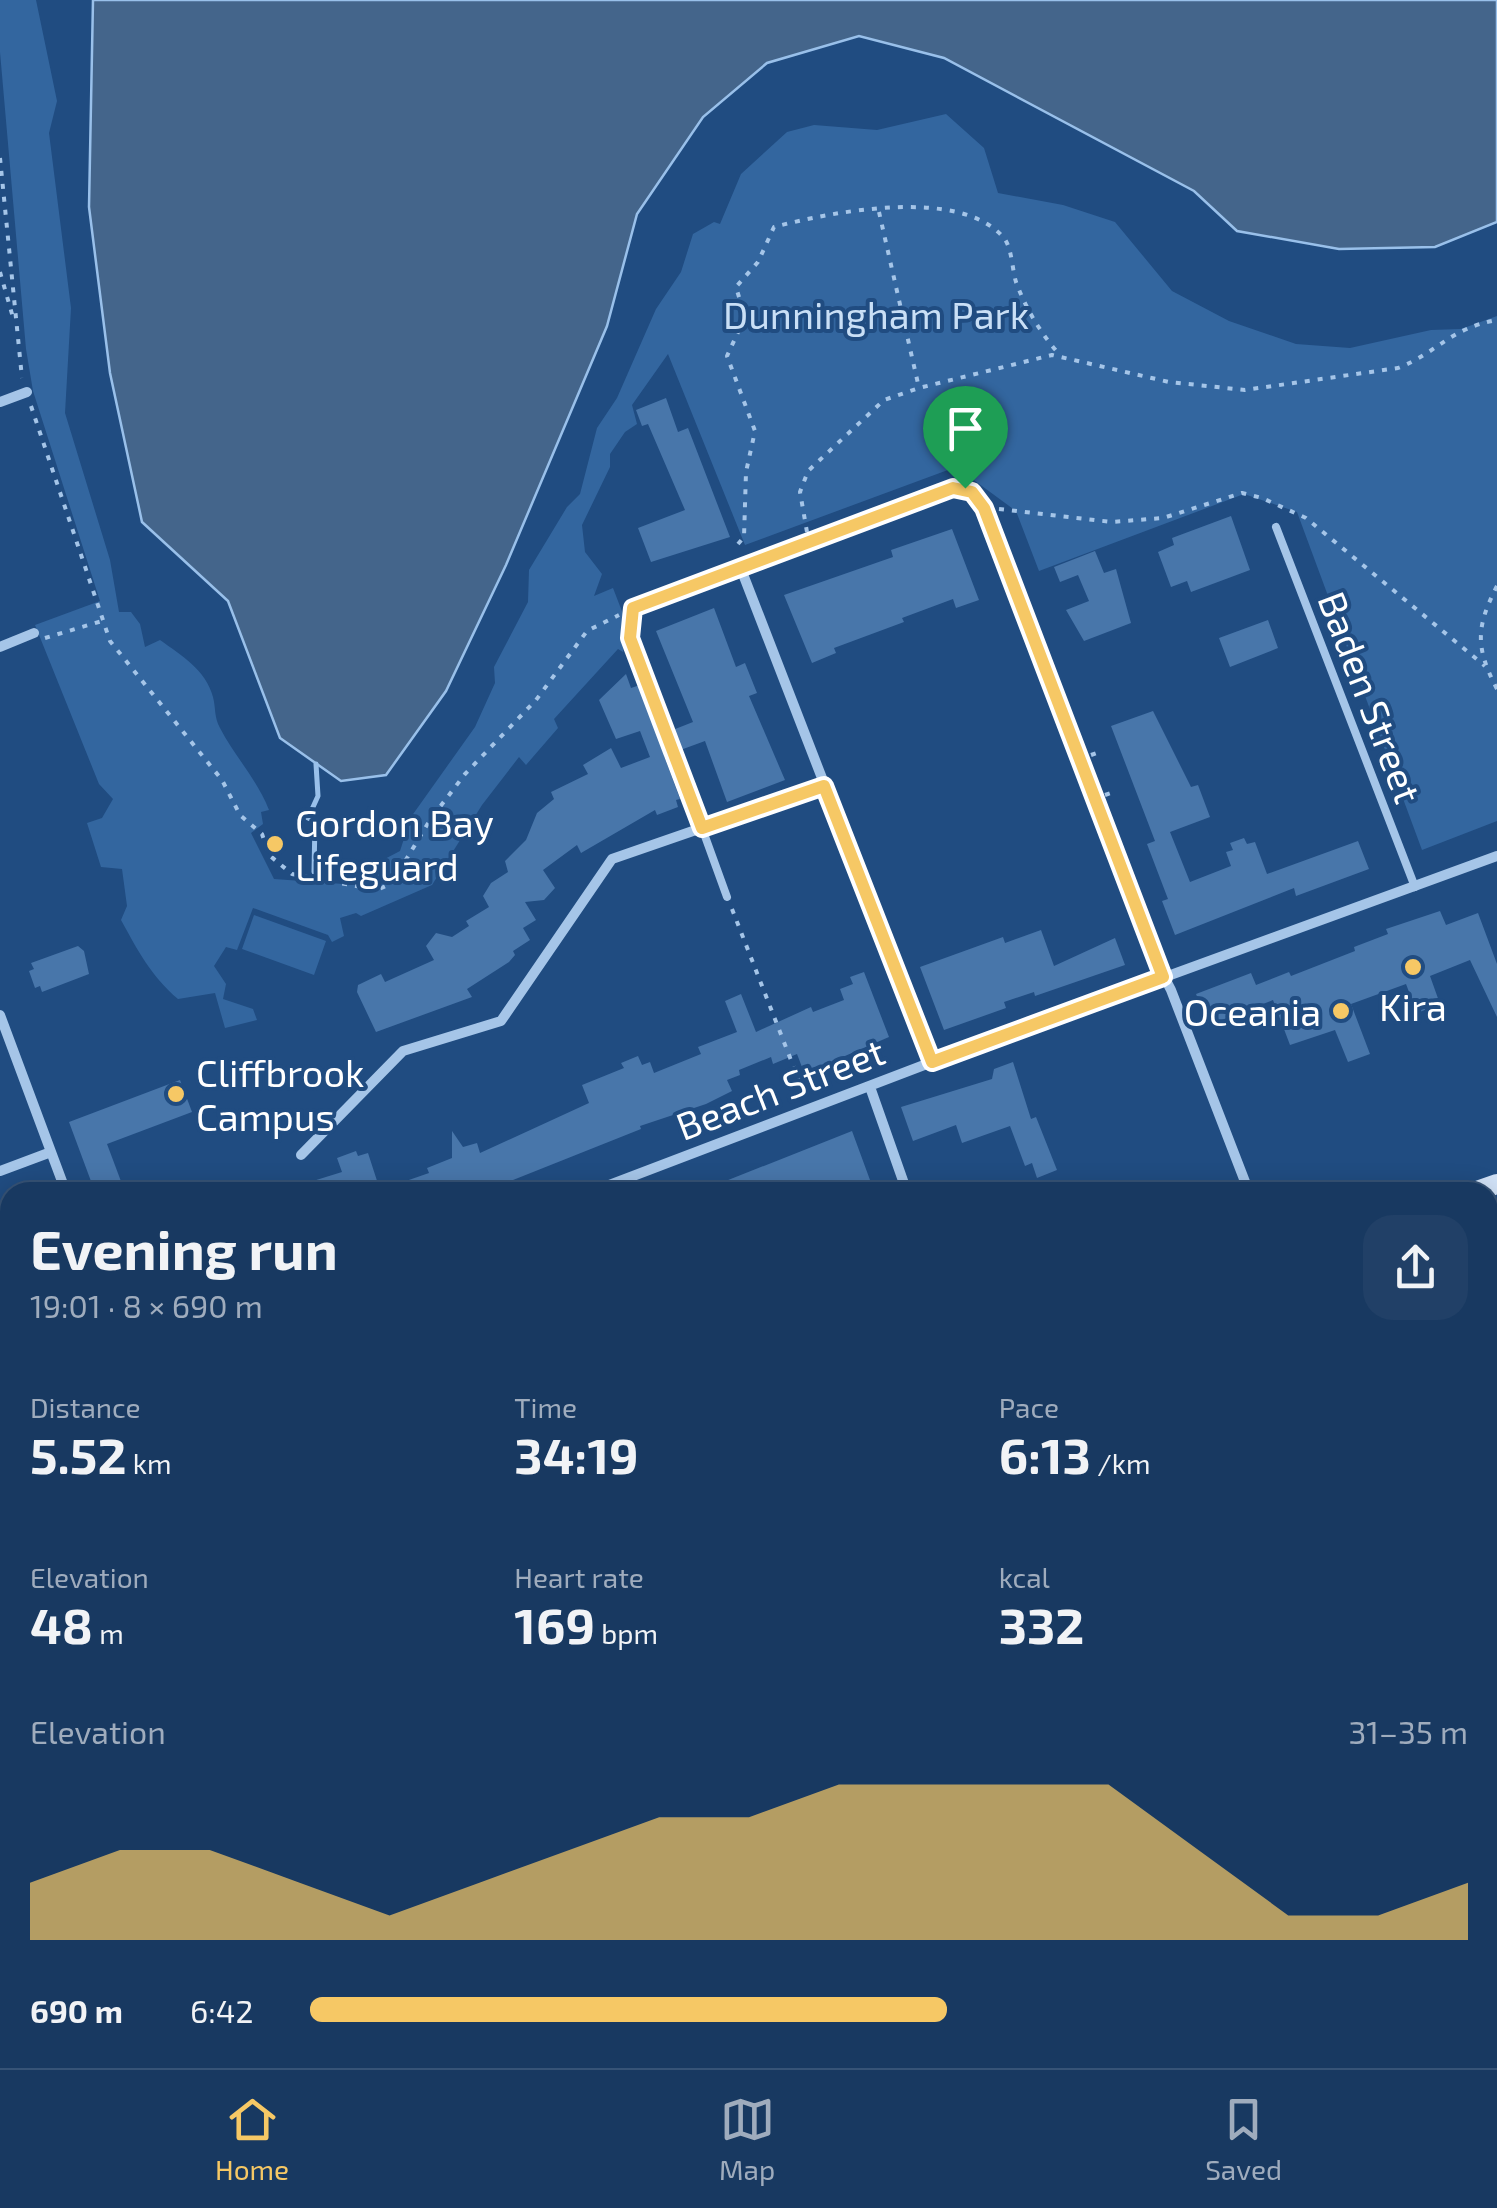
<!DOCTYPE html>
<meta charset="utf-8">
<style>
body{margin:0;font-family:"Exo 2",sans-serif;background:#214067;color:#f1f3f6;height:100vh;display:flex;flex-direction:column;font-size:38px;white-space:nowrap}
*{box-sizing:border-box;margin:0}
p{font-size:32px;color:#9facbd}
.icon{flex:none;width:55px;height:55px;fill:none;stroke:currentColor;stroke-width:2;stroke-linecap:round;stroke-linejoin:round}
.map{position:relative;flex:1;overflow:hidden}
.side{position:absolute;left:0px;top:1182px;width:1498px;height:888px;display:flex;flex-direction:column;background:#183961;border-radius:30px 30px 0 0;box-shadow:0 5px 25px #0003,0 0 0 2px #365376}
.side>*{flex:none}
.pin{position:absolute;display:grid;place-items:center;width:85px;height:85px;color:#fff;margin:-102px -42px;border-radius:50% 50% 50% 0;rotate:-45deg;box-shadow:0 0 10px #0007}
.pin .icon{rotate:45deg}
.round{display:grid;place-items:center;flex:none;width:105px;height:105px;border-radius:30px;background:#214067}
.overview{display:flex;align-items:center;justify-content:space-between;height:170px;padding:0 30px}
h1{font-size:55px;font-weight:700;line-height:75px}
.stats{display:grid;grid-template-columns:repeat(3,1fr);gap:15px;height:170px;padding:10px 30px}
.stats div{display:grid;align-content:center}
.stats b{font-size:50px;font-weight:700}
.stats small{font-size:28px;font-weight:400}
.stats p{font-size:28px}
.chart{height:280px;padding:20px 30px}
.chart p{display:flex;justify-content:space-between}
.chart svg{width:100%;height:180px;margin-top:10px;fill:#f6c865;opacity:.7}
ul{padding:0 30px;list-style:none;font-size:32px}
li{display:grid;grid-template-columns:160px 120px 1fr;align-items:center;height:75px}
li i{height:25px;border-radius:12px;background:#f6c865}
.menu{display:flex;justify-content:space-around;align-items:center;height:140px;border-top:2px solid #365376;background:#183961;font-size:28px;color:#9facbd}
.menu a{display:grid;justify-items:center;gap:5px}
.menu .selected{color:#f6c865}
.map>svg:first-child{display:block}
.green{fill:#33669f}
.water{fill:#44658b;stroke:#99c0ea;stroke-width:2.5}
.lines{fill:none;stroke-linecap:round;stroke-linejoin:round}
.stream{stroke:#99c0ea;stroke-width:5}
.building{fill:#4876aa}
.path{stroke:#a5c5e8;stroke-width:4;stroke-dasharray:5 8;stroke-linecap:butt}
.lane{stroke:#a5c5e8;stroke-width:8}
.street{stroke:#a5c5e8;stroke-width:10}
.secondary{stroke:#d0e1f6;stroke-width:20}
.route-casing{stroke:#fff;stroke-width:20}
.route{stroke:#f6c865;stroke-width:12}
.poi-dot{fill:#f6c865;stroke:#204c81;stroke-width:4}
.labels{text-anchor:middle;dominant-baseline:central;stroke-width:8;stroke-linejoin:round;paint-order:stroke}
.park-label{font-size:38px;fill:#c9dff6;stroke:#204c81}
.street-label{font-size:38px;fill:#fff;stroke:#204c81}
.poi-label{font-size:38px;fill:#fff;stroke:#204c81;text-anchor:start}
</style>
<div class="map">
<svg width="1497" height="2068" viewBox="0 0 1497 2068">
<rect width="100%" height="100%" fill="#204c81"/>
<path class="green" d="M0,0H36L57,101L49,133L71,308L65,413L110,560L119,612H131L140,624L145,647L160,640C181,655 206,670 213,697C216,709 214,717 220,728C235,757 257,779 269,810L261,812L263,824L251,833L274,879L371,886L377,863L400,851L411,817L475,727L495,683L494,667L528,602L529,570L567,507L580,494L597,428L617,398L656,309L681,272L693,234L714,222L720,224L741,174L787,132L814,125L877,130L946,114L984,148L998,193L1063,205L1115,222L1172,291L1229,321L1296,344L1350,348L1431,330L1461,329L1497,316V821L1422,850L1297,512L1244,494L1039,571L1016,511L956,467L745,545L668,354L632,405L637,424L625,432L610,454V467L582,525L585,552L602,574L594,596L613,588L628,627L623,652L618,649L554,719L558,728L526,765L519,757L482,805L432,885L361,916L356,913L340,918L344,936L332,942L328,935L253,908L237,950L226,947L214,966L226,984L223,999L253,1009L257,1020L225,1028L215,993L178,999C151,976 138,951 121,920L127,906L122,869L101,867L87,823L102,818L113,799L99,784L35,625L100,601L33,391L26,349L0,52Z
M254,915L326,941L314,975L242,949Z"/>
<path class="water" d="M93,0H1497V222L1435,247L1339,249L1237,231L1194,191L944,58L859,36L767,63L703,117L637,214L607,326L506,565L446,691L386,775L341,781L280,738L228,601L142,522L110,373L89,207Z"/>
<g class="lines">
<path class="stream" d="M314,872L315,821L308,818L318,796L316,764"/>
</g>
<path class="building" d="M666,398L678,432L688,428L730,537L651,562L638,528L685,510L648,424L642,426L636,410Z
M1231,516L1250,570L1191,592L1187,581L1171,587L1158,552L1174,545L1172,538Z
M952,529L979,600L956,608L953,599L902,618L904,622L834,648L836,653L812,663L784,595L893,557L891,550Z
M1095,551L1104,573L1116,569L1131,623L1084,641L1066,610L1089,601L1078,575L1060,582L1054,567Z
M714,608L736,667L745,663L757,693L749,696L785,780L727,802L705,741L664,756L680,799L676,800L678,807L657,815L655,810L581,853L577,845L543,870L555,888L544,900L525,902L536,920L523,928L530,940L513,951L515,955L509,962L467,989L472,997L376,1032L357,992L358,985L381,974L385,982L434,960L426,946L436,933L452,937L469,926L466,921L489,907L483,896L491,883L508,872L505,861L526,840L537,813L554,799L551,792L588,774L583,765L611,748L621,768L650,757L640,731L616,739L599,700L626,674L631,688L640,685L660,735L693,722L656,631Z
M1268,620L1278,648L1230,667L1219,638Z
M1153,711L1191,787L1198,785L1210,817L1170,832L1190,882L1231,866L1226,852L1233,850L1230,843L1244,838L1247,844L1255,842L1267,874L1358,841L1369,869L1296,896L1294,888L1175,935L1162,901L1168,899L1147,844L1155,841L1111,726Z
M1440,911L1446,925L1478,913L1497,964V1017L1470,960L1430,976L1440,1004L1417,1013L1406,984L1351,1004L1370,1054L1348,1062L1335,1030L1290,1045L1273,1000L1209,1025L1196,994L1251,973L1256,985L1289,972L1291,976L1355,951L1354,947L1388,934L1386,929Z
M1041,930L1054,966L1115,938L1125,965L1035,996L1034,992L1004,1002L1006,1008L944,1030L920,967L1003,937L1005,943Z
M78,946L84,951L89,974L42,992L40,986L35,988L29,971L34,969L31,963Z
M864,972L889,1037L831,1062L832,1065L805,1075L797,1054L773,1064L771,1057L739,1070L740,1075L727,1080L732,1091L706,1104L640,1126L641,1129L483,1192H317L313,1181L342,1172L337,1158L356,1151L358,1156L368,1153L380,1190L429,1173L427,1168L452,1158V1131L463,1147L477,1143L480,1153L589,1103L582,1085L624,1068L621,1063L638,1056L642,1065L650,1062L654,1073L701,1054L698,1047L737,1032L725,1001L741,994L756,1032L811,1007L813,1012L844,1000L840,989L853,984L850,977Z
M1013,1062L1031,1119L1036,1117L1057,1170L1037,1178L1032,1163L1025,1166L1010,1126L962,1143L956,1125L913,1141L901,1107L992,1079L994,1069Z
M180,1080L192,1112L107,1144L125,1192H95L69,1122Z
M852,1131L870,1180L838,1192H698Z"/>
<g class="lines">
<path class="path" d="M0,158L22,378
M879,212L919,388
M0,272L14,321
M31,406L110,641L222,780L240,815L262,834L269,855L292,874L377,890L392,883L430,820L465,774L536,700L587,631L619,615
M999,509L1112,522L1163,518L1242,493L1262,498L1306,518L1485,666
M807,532L800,492L808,471L884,400L919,388L1052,355L1169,382L1245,390L1398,368C1437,353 1450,328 1497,320
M738,544L744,537L746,472L755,431L727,356L745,317L736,287L758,262L774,227C831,212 960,186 1004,238C1012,248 1012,269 1016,282C1026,309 1041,334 1060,355
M1497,586C1476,627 1475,647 1497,689
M631,623L629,639L697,816
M45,638L102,621
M1091,755L1102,751
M1105,795L1117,791
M321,878L325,858
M732,909L805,1096"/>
<path class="lane" d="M1276,527L1415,887
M702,828L727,897
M0,2061L10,2057"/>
<path class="street" d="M0,402L27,392
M741,569L932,1062
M628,610L953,489L972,492L984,507L1014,582L1156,961L1171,990L1249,1192
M0,647L34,633
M0,1015L66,1192
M870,1087L907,1192
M301,1155L403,1051L501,1021L612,859L823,786
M0,1171L51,1152
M591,1192L932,1062L1497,856
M0,1416L10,1413
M1488,1524L1497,1520
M1488,1810L1497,1806
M250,2060L253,2068
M631,2060L634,2068
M956,2060L959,2068
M683,2068L713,2060"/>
<path class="secondary" d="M1474,1192L1497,1184
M0,1752V1766
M0,1816L10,1842
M93,2060L96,2068
M1234,2060L1237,2068"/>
</g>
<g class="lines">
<g class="route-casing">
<path id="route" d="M953,488L972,492L984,508L1163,977L932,1062L824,786L702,828L630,638L633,608Z"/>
</g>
<use href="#route" class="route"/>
</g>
<g class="poi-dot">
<circle cx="275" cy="844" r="10"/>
<circle cx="1413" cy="967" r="10"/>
<circle cx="1341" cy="1011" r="10"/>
<circle cx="176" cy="1094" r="10"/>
</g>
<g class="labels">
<g class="park-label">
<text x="876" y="314">Dunningham Park</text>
</g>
<g class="street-label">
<text transform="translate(1371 697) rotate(69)">Baden Street</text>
<text transform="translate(780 1088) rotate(-21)">Beach Street</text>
</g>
<g class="poi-label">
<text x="295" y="822">Gordon Bay<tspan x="295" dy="44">Lifeguard</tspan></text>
<text x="1413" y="1006" text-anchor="middle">Kira</text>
<text x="1321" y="1011" text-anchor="end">Oceania</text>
<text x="196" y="1072">Cliffbrook<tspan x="196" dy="44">Campus</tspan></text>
</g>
</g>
</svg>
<div class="pin" style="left:965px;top:488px;background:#1e9e55"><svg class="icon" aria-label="arrive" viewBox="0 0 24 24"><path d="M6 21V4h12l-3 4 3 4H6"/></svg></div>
<section class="side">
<div class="overview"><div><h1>Evening run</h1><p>19:01 · 8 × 690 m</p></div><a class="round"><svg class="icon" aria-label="share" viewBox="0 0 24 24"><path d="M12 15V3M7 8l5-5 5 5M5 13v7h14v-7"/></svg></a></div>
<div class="stats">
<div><p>Distance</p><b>5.52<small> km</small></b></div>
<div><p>Time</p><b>34:19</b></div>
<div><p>Pace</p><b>6:13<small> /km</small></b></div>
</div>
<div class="stats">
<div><p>Elevation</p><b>48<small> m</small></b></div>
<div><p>Heart rate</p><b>169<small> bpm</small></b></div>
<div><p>kcal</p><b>332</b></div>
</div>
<div class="chart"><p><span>Elevation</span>31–35 m</p>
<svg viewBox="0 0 160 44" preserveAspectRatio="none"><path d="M0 44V30L10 22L20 22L30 30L40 38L50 30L60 22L70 14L80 14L90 6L100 6L110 6L120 6L130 22L140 38L150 38L160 30V44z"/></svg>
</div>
<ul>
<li><b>690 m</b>6:42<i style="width:55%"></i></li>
</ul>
</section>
</div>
<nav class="menu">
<a class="selected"><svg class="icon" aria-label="home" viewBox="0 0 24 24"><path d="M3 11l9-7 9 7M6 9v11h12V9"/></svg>Home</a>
<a><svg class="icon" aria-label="map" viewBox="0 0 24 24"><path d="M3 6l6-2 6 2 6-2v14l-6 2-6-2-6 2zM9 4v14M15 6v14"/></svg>Map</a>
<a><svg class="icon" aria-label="saved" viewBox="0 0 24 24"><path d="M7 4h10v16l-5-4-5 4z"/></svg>Saved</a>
</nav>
